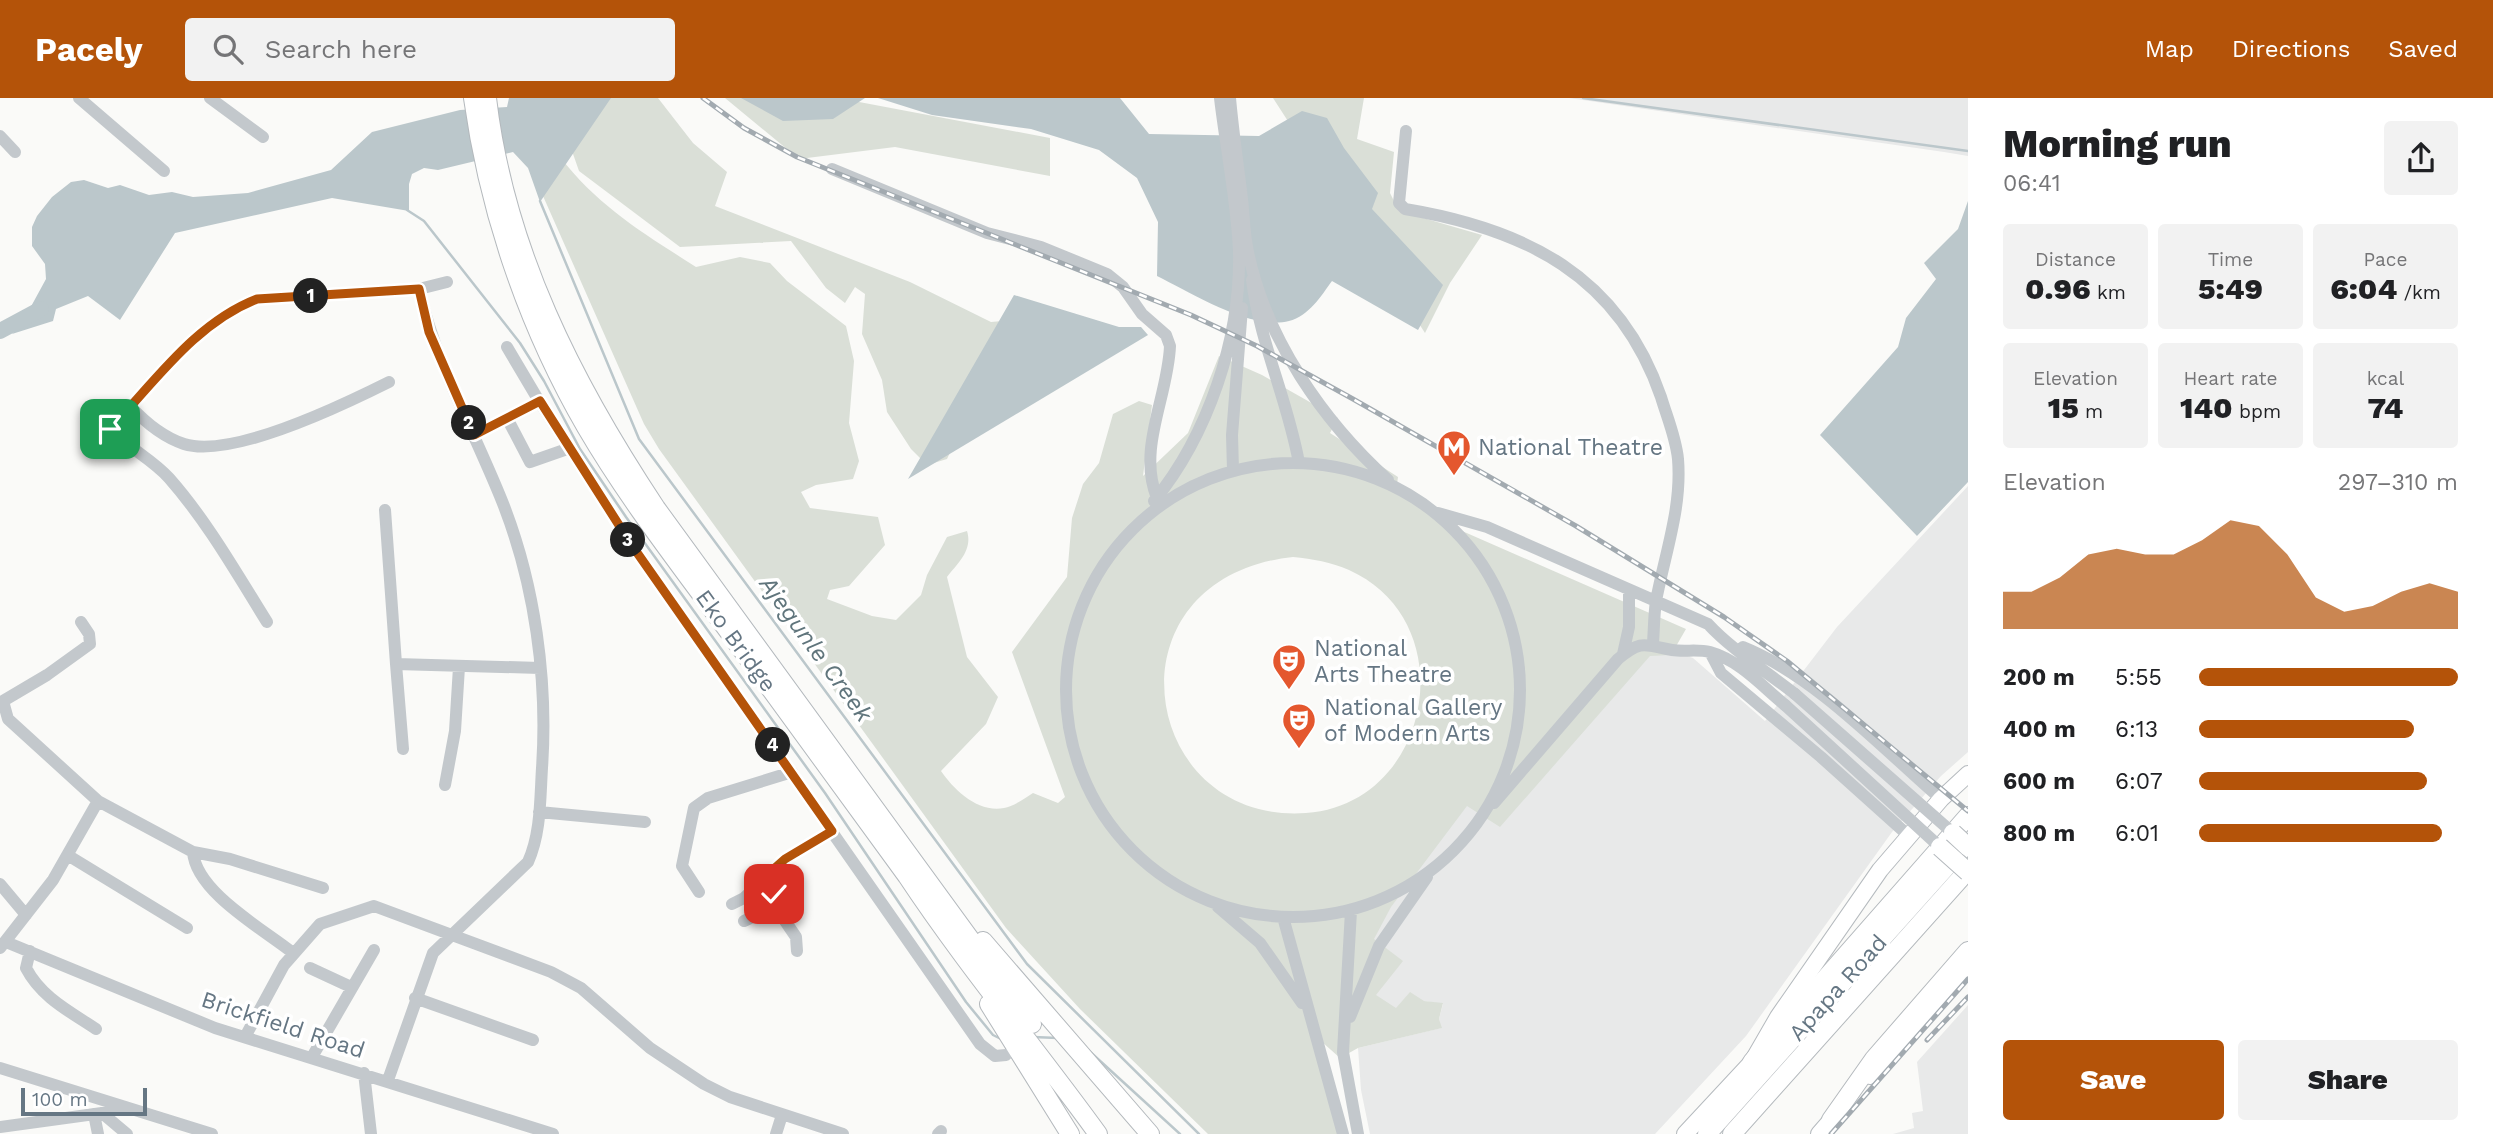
<!DOCTYPE html>
<meta charset="utf-8">
<style>
body{margin:0;font-family:"Work Sans",sans-serif;background:#f2f2f2;color:#202124;height:100vh;display:flex;flex-direction:column;font-size:26px;white-space:nowrap}
*{box-sizing:border-box;margin:0}
p{font-size:23px;color:#757577}
.icon{flex:none;width:38px;height:38px;fill:none;stroke:currentColor;stroke-width:2;stroke-linecap:round;stroke-linejoin:round}
.map{position:relative;flex:1;overflow:hidden}
.drawer{display:flex;flex-direction:column;background:#fff;width:525px}
.drawer>*{flex:none}
.scale{position:absolute;left:21px;bottom:18px;width:126px;box-sizing:border-box;padding-left:7px;border:4px solid #657683;border-top:0;font-size:19px;line-height:24px;white-space:nowrap;color:#657683;-webkit-text-stroke:5px #fff;paint-order:stroke}
.pin{position:absolute;display:grid;place-items:center;width:60px;height:60px;color:#fff;margin:-30px;border-radius:14px;box-shadow:0 4px 10px #0006}
.km{position:absolute;width:35px;height:35px;margin:-18px;border-radius:50%;background:#222;color:#fff;font-size:19px;line-height:35px;text-align:center}
.round{display:grid;place-items:center;flex:none;width:74px;height:74px;border-radius:7px;background:#f2f2f2}
.summary{display:flex;align-items:center;justify-content:space-between;height:119px;padding:0 35px}
h1{font-size:38px;font-weight:800;line-height:52px}
.figures{display:grid;grid-template-columns:repeat(3,1fr);gap:10px;height:119px;padding:7px 35px}
.figures div{display:grid;align-content:center;border-radius:7px;background:#f2f2f2;text-align:center}
.figures b{font-size:30px;font-weight:800}
.figures small{font-size:19px;font-weight:400}
.figures p{font-size:19px}
.chart{height:196px;padding:14px 35px}
.chart p{display:flex;justify-content:space-between}
.chart svg{width:100%;height:126px;margin-top:7px;fill:#b45309;opacity:.7}
.primary-button{display:flex;gap:14px;margin-top:auto;padding:14px 35px}
.primary-button a{flex:1;height:80px;border-radius:7px;background:#b45309;color:#fff;font-size:28px;font-weight:800;line-height:80px;text-align:center}
.primary-button a+a{background:#f2f2f2;color:#202124}
ul{padding:0 35px;list-style:none;font-size:23px}
li{display:grid;grid-template-columns:112px 84px 1fr;align-items:center;height:52px}
li i{height:18px;border-radius:9px;background:#b45309}
header{display:flex;align-items:center;gap:42px;box-sizing:border-box;height:98px;padding:0 35px;background:#b45309;color:#fff}
header strong{font-size:33px}
nav{display:flex;gap:38px;margin-inline-start:auto;font-size:24px}
.search{width:490px;height:63px;background:#f2f2f2;display:flex;align-items:center;gap:18px;box-sizing:border-box;padding:0 24px;border-radius:7px;color:#757577;font-size:26px}
main{display:flex;flex:1;min-height:0}
.map>svg:first-child{display:block}
.built{fill:#e8e9e9}
.green{fill:#dadfd7;fill-rule:evenodd}
.water{fill:#bbc7cb}
.lines{fill:none;stroke-linecap:round;stroke-linejoin:round}
.stream{stroke:#bbc7cb;stroke-width:2.5}
.river{stroke:#bbc7cb;stroke-width:16}
.major-casing{stroke:#b5babe;stroke-width:18}
.highway-casing{stroke:#b4b9bd;stroke-width:20}
.minor{stroke:#c3c8cc;stroke-width:12}
.major{stroke:#fff;stroke-width:16}
.highway{stroke:#fff;stroke-width:18}
.rail-casing{stroke:#a2aab0;stroke-width:5}
.rail{stroke:#fff;stroke-width:2.5;stroke-dasharray:8;stroke-linecap:butt}
.highway-bridge-casing{stroke:#b4b9bd;stroke-width:20;stroke-linecap:butt}
.minor-bridge{stroke:#c3c8cc;stroke-width:12}
.highway-bridge{stroke:#fff;stroke-width:18}
.route-casing{stroke:#fff;stroke-width:14}
.route{stroke:#b45309;stroke-width:9}
.labels{text-anchor:middle;dominant-baseline:central;stroke-width:7;stroke-linejoin:round;paint-order:stroke}
.poi-label{font-size:23px;fill:#657683;stroke:#fff;text-anchor:start}
.street-label{font-size:23px;fill:#657683;stroke:#fff}
.water-label{font-size:24px;font-style:italic;fill:#60757c;stroke:#fff}
</style>
<header>
<strong>Pacely</strong>
<div class="search"><svg class="icon" aria-label="search" viewBox="0 0 24 24"><circle cx="10" cy="10" r="6"/><path d="M15 15l6 6"/></svg>Search here</div>
<nav><a>Map</a><a>Directions</a><a>Saved</a></nav>
</header>
<main>
<div class="map">
<svg width="1968" height="1036" viewBox="0 0 1968 1036">
<rect width="100%" height="100%" fill="#fafaf8"/>
<path class="built" d="M1569,0H1968V58L1944,54Z
M1968,388V654L1941,678L1892,734L1746,938L1655,1036H1370L1361,992L1358,950L1441,930L1439,921L1443,906L1424,903L1394,914L1373,898L1366,840L1439,730L1646,554L1670,552L1693,560L1765,623L1837,529Z
M1968,907V1036H1893L1914,1030L1912,1015L1923,1013L1917,964Z"/>
<path class="green" d="M590,0H658L693,45L727,74L715,108L910,184L991,224L1013,222L947,361L927,367L911,351L887,314L882,282L862,236L865,196L855,189L845,205L826,190L791,143L680,149L579,73L572,53Z
M725,0H838L1050,40V78L895,49L799,61Z
M1273,0H1364L1357,41L1394,54L1390,95L1399,113L1482,137L1450,185L1425,235Z
M560,59C599,109 643,135 696,169L740,159L770,165L787,183L846,228L854,263L849,325L859,363L853,381L816,387L801,394L810,410L878,419L885,447L849,488L830,492L827,501L872,518L896,522L921,497L927,477L947,439L967,433C973,452 958,465 947,479L967,559L998,599L986,626L941,673C954,692 978,715 1004,710C1013,709 1025,700 1033,695L1058,705L1065,699L1012,554L1067,479L1072,420L1083,386L1099,365L1113,316L1139,303L1152,307L1143,378L1188,335L1219,258L1262,277L1338,320L1330,335L1398,379L1396,393L1437,422L1686,531L1671,557L1650,558L1500,729L1467,708L1391,809L1374,841L1403,863L1376,897L1396,910L1410,894L1424,903L1443,905L1439,921L1442,930L1358,950L1340,960L1312,935L1341,1036H1208L1080,911L1006,830L659,351L644,326L543,98ZM1293,459C1313,461 1331,464 1349,472C1465,524 1432,706 1306,715C1139,727 1101,480 1293,459Z"/>
<path class="water" d="M509,0H611L540,104L528,70L513,54L438,72L424,70L412,76L409,86V113L332,100L175,135L120,222L88,198L56,211L53,223L12,236L22,225L46,181L45,166L32,148V129L37,118L52,99L71,84L84,82L108,90L120,87L149,97L172,94L193,99L248,95L331,72L372,34L460,12L507,9Z
M741,0H865L833,21L783,23Z
M878,0H1120L1149,36L1259,38L1302,13L1327,20L1344,50L1378,95L1372,111L1443,187L1418,232L1332,183C1321,198 1309,218 1289,223C1251,233 1190,194 1157,178L1158,124L1137,80L1099,52L1031,31L932,17Z
M1968,103V384L1917,438L1820,337L1898,249L1906,220L1936,181L1924,165L1958,131Z
M1014,197L1119,229H1141L1148,237L908,381Z"/>
<g class="lines">
<path class="stream" d="M1583,0L1968,53
M540,103L639,341L1027,866L1199,1036
M407,112L424,123L520,245L544,283L580,351L626,419L825,695L966,904L993,937L1003,942
M1033,939L1058,940
M1087,951L1180,1036"/>
<path class="river" d="M0,233L41,211"/>
<g class="major-casing">
<path id="major" d="M1870,978L1968,867
M1685,1036L1752,964L1778,919L1880,772L1941,701L1968,676
M1819,1036L1839,1013"/>
</g>
<g class="highway-casing">
<path id="highway" d="M473,0C489,115 528,229 586,329C628,401 680,467 729,534C788,615 848,696 907,778C966,867 1035,949 1098,1036
M487,0C505,152 573,285 656,410L1032,926
M983,843L1150,1036
M989,906L1070,1036
M1752,964L1968,718
M1831,1022L1874,961L1968,853
M1707,1036L1964,749
M1732,1036L1968,772"/>
</g>
<path class="minor" d="M79,0L164,73
M210,0L263,39
M1230,0C1233,34 1238,67 1242,101C1244,118 1244,136 1248,154C1266,241 1323,323 1388,382
M1406,33L1399,105L1405,111C1525,131 1619,177 1661,299C1667,319 1676,340 1678,361C1682,410 1665,455 1656,503C1654,516 1654,531 1653,545
M0,38L15,54
M832,71L987,135L1041,149L1107,176L1123,189L1142,216L1166,237L1170,248C1168,299 1137,350 1157,400
M1252,182C1260,245 1288,303 1299,365
M507,249L539,303
M131,309C146,325 163,339 184,346C232,361 345,306 389,284
M507,320L530,364L570,350
M474,337L539,303L631,446L980,946L995,958L1006,957
M1066 592a227 227 0 1 1 454 0a227 227 0 1 1-454 0Z
M1233,372L1232,337L1242,210
M1154,403C1208,337 1241,240 1239,154C1237,103 1226,51 1220,0
M385,412L396,566L540,570
M1438,415L1487,429L1708,526C1731,551 1767,574 1795,596
M81,524L89,536L90,546L47,577L3,603L8,621L98,703L193,754L230,761L323,790
M267,524C237,476 207,423 169,380C152,361 128,350 111,331C154,285 196,225 257,201L419,191L447,184
M1743,549C1815,578 1882,650 1941,701
M1710,554L1721,575L1821,659L1909,738
M1623,556L1629,529V493
M396,566L403,651
M445,687L455,633L459,569
M1494,705L1618,561C1643,540 1646,548 1672,552C1684,554 1698,551 1710,554C1739,562 1763,589 1785,607
M539,714L645,724
M193,754C196,794 263,831 293,855
M69,758L187,830
M767,777L781,817L796,839L797,853
M0,786L26,817
M699,794L682,768L694,710L708,700L792,674
M732,806L744,800L785,761L832,733
M1218,809L1260,845L1302,905
M1351,813L1343,954L1358,1036
M1283,819L1343,1036
M744,823L778,807
M6,844L215,930L553,1036
M0,850L53,782L98,703
M30,853L26,870C41,899 69,913 96,931
M310,870L351,889
M415,900L533,942
M1350,919L1379,848L1427,779
M245,939L284,867L320,826L374,808L551,874L581,890L650,950L704,986L730,999L843,1036
M312,959L374,852
M0,970L212,1036
M364,975L371,1036
M388,982L433,855L528,764C541,735 540,702 542,670C548,582 535,486 502,403C474,333 436,266 419,191
M102,1015L127,1036
M94,1016L98,1036
M0,1029L102,1015L121,1008
M776,1036L782,1017
M938,1036L941,1033"/>
<use href="#major" class="major"/>
<use href="#highway" class="highway"/>
<g class="rail-casing">
<path id="rail" d="M703,0L744,30L797,59L1191,217L1257,248L1353,301L1576,428L1724,519L1787,563L1968,713
M1927,942L1968,899
M1831,1036L1968,881"/>
</g>
<use href="#rail" class="rail"/>
<g class="highway-bridge-casing">
<path id="highway-bridge" d="M1953,735L1968,749
M1940,749L1968,774"/>
</g>
<path class="minor-bridge" d="M1795,596L1953,735
M1785,607L1940,749"/>
<use href="#highway-bridge" class="highway-bridge"/>
</g>
<g class="lines">
<g class="route-casing">
<path id="route" d="M110,331C154,285 195,225 257,201L419,191L429,234L474,337L540,303L631,446L832,733L785,761L767,777L774,796"/>
</g>
<use href="#route" class="route"/>
</g>
<defs>
<g id="metro-pin" transform="scale(1.75)"><path d="M0 17L-7.5 6A9.5 9.5 0 1 1 7.5 6Z" fill="#e4572e" stroke="#fff"/><path d="M-5.5 5V-5H-3L0 0L3-5H5.5V5H3V-.5L0 4L-3-.5V5Z" fill="#fff"/></g>
<g id="theatre-pin" transform="scale(1.75)"><path d="M0 17L-7.5 6A9.5 9.5 0 1 1 7.5 6Z" fill="#e4572e" stroke="#fff"/><path d="M-5-5.5Q0-4 5-5.5V0Q5 5 0 6Q-5 5-5 0ZM-3.3-2.5H-1v1.5H-3.3ZM1-2.5H3.3v1.5H1ZM-2.8 1Q0 5.5 2.8 1Z" fill="#fff"/></g>
</defs>
<g fill-rule="evenodd">
<use href="#metro-pin" x="1454" y="349"/>
<use href="#theatre-pin" x="1289" y="563"/>
<use href="#theatre-pin" x="1299" y="622"/>
</g>
<g class="labels">
<g class="poi-label">
<text x="1478" y="349">National Theatre</text>
<text x="1314" y="550">National<tspan x="1314" dy="26">Arts Theatre</tspan></text>
<text x="1324" y="609">National Gallery<tspan x="1324" dy="26">of Modern Arts</tspan></text>
</g>
<g class="street-label">
<text transform="translate(736 543) rotate(54)">Eko Bridge</text>
<text transform="translate(1838 890) rotate(-48)">Apapa Road</text>
<text transform="translate(283 927) rotate(18)">Brickfield Road</text>
</g>
<g class="water-label">
<text transform="translate(816 551) rotate(54)">Ajegunle Creek</text>
</g>
</g>
</svg>
<div class="scale">100 m</div>
<div class="pin" style="left:110px;top:331px;background:#1e9e55"><svg class="icon" aria-label="arrive" viewBox="0 0 24 24"><path d="M6 21V4h12l-3 4 3 4H6"/></svg></div>
<div class="pin" style="left:774px;top:796px;background:#d93025"><svg class="icon" aria-label="check" viewBox="0 0 24 24"><path d="M5 12l5 5 9-10"/></svg></div>
<b class="km" style="left:311px;top:198px">1</b>
<b class="km" style="left:469px;top:325px">2</b>
<b class="km" style="left:628px;top:442px">3</b>
<b class="km" style="left:773px;top:647px">4</b>
</div>
<section class="drawer">
<div class="summary"><div><h1>Morning run</h1><p>06:41</p></div><a class="round"><svg class="icon" aria-label="share" viewBox="0 0 24 24"><path d="M12 15V3M7 8l5-5 5 5M5 13v7h14v-7"/></svg></a></div>
<div class="figures">
<div><p>Distance</p><b>0.96<small> km</small></b></div>
<div><p>Time</p><b>5:49</b></div>
<div><p>Pace</p><b>6:04<small> /km</small></b></div>
</div>
<div class="figures">
<div><p>Elevation</p><b>15<small> m</small></b></div>
<div><p>Heart rate</p><b>140<small> bpm</small></b></div>
<div><p>kcal</p><b>74</b></div>
</div>
<div class="chart"><p><span>Elevation</span>297–310 m</p>
<svg viewBox="0 0 160 44" preserveAspectRatio="none"><path d="M0 44V31L10 31L20 26L30 18L40 16L50 18L60 18L70 13L80 6L90 8L100 18L110 33L120 38L130 36L140 31L150 28L160 31V44z"/></svg>
</div>
<ul>
<li><b>200 m</b>5:55<i style="width:100%"></i></li>
<li><b>400 m</b>6:13<i style="width:83%"></i></li>
<li><b>600 m</b>6:07<i style="width:88%"></i></li>
<li><b>800 m</b>6:01<i style="width:94%"></i></li>
</ul>
<div class="primary-button"><a>Save</a><a>Share</a></div>
</section>
</main>
